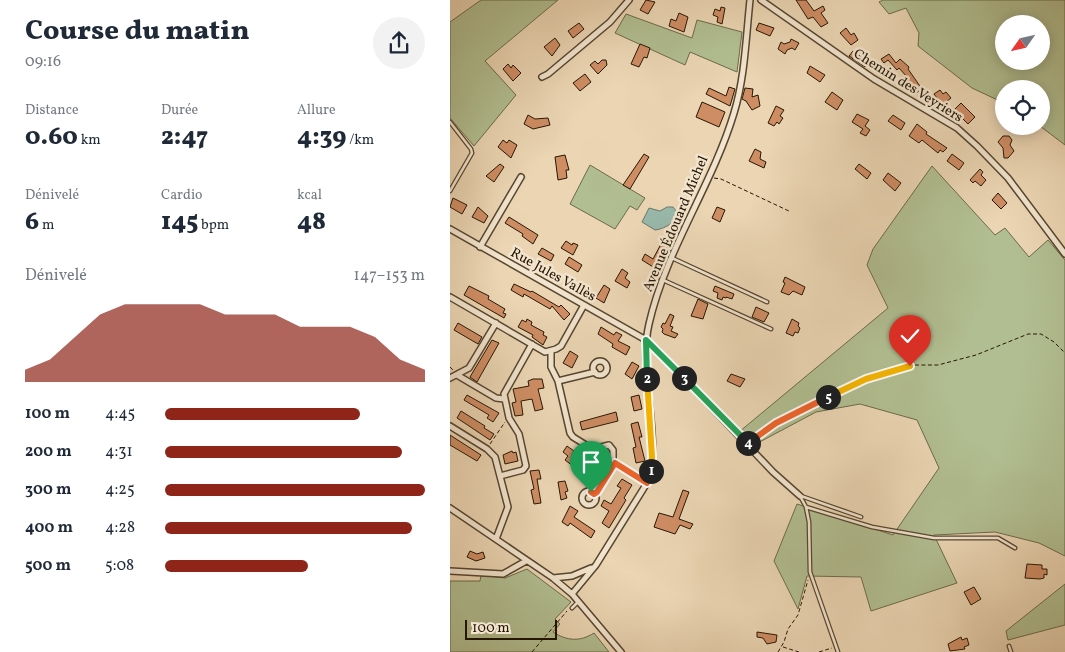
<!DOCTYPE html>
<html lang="fr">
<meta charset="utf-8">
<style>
body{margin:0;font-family:Vollkorn,serif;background:#f2f2f3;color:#1f2937;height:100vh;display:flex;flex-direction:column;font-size:19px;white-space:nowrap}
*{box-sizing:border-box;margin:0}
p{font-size:16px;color:#747a83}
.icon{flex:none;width:28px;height:28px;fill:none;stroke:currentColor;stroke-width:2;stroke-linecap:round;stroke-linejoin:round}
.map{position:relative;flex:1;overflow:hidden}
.drawer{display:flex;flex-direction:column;background:#fff;width:450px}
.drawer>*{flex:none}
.needle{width:32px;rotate:236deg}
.fabs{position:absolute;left:545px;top:15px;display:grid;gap:10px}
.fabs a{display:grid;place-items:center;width:55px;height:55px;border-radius:50%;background:#fff;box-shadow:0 2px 12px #0003;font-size:25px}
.scale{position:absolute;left:15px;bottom:12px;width:92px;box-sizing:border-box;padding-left:5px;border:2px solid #251704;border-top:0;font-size:14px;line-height:18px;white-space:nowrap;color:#251704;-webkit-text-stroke:4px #f2e4ce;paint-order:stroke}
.pin{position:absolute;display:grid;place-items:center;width:42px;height:42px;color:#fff;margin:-51px -21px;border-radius:50% 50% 50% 0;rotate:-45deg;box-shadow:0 0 5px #0007}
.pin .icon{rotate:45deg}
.km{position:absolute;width:25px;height:25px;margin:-12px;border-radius:50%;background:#222;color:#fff;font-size:14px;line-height:25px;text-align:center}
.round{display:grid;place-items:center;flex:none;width:52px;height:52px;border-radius:26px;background:#f2f2f3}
.head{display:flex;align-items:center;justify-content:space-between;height:85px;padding:0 25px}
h1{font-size:28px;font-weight:800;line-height:38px}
.stats{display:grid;grid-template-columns:repeat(3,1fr);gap:8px;height:85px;padding:5px 25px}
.stats div{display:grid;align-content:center}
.stats b{font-size:25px;font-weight:800}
.stats small{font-size:14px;font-weight:400}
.stats p{font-size:14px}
.chart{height:140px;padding:10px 25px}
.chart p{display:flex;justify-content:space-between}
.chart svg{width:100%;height:90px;margin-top:5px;fill:#8f2418;opacity:.7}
ul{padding:0 25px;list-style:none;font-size:16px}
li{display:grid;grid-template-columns:80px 60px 1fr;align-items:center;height:38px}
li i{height:12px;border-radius:6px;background:#8f2418}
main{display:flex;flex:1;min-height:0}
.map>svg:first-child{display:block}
.green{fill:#b1be91;stroke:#6b6a4a;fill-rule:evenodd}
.water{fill:#98b9ac;stroke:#6a7869}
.building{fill:#cf8d64;stroke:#251704}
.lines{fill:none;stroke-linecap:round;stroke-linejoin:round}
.lane-casing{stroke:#564630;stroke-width:5}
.street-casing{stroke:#564630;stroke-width:8}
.path{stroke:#251704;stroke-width:1;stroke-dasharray:4 2.5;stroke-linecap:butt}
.lane{stroke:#f2e4ce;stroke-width:2.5}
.street{stroke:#f2e4ce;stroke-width:5}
.split-1-casing{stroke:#fff;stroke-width:10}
.split-2-casing{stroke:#fff;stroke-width:10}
.split-3-casing{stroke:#fff;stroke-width:10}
.split-4-casing{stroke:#fff;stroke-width:10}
.split-5-casing{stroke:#fff;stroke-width:10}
.split-6-casing{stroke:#fff;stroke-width:10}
.split-1{stroke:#f0652b;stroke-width:6}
.split-2{stroke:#f5b400;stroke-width:6}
.split-3{stroke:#22a559;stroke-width:6}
.split-4{stroke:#22a559;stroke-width:6}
.split-5{stroke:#f0652b;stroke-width:6}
.split-6{stroke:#f5b400;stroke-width:6}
.labels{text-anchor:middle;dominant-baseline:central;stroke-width:5;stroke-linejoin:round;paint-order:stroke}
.street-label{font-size:14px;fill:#251704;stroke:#f2e4ce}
</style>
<main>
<section class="drawer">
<div class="head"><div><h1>Course du matin</h1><p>09:16</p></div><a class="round"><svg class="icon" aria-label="share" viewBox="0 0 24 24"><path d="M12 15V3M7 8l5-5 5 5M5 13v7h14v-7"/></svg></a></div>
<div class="stats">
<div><p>Distance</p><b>0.60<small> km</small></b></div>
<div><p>Durée</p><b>2:47</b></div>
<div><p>Allure</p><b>4:39<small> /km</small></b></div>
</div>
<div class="stats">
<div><p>Dénivelé</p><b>6<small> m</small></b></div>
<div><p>Cardio</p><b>145<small> bpm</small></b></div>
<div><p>kcal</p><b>48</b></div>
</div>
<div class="chart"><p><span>Dénivelé</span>147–153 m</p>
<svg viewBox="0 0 160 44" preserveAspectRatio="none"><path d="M0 44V38L10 33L20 22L30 11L40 6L50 6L60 6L70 6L80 11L90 11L100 11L110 17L120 17L130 17L140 22L150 33L160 38V44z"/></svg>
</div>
<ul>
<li><b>100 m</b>4:45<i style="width:75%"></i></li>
<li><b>200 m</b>4:31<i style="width:91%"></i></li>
<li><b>300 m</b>4:25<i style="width:100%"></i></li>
<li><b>400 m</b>4:28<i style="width:95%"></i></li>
<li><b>500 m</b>5:08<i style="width:55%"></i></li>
</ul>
</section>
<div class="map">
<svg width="615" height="652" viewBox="0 0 615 652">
<rect width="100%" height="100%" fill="#ebd5b3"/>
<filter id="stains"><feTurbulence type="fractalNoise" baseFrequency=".004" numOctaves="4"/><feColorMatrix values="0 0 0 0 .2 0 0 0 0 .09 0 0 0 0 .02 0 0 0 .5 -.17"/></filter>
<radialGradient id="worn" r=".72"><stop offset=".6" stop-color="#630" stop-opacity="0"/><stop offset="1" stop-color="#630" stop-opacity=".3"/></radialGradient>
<path class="green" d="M31,0H108L35,61L66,95L24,146L0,118V22Z
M433,0H615V145L590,126L591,89H554V103L522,88L468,46L469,33L456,8L439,14L429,2ZM554,24H591V61H554Z
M176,14L242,38L247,20L292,32L287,72L240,52L235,65L165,33Z
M140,165L195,198L187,210L180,206L165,229L120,204Z
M482,166L545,235L555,228L579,257L598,240L615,260V556L589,543L545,532L484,535L507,583L421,611L411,577L357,576L348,609L324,561L347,504L443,535L489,468L467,420L410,404L366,412L304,445L289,432L438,308L417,265L423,249Z
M77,569L121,602L105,619L110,624L103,632C117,641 130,642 144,633L159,652H0V581H30L31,575L55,578Z
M615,584V625L558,640L556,631Z"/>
<path class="water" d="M217,207H223C234,219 215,229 205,230L192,222L199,208L210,211Z"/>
<path class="building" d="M196,0L205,2L198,14L190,10Z
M346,0H356L364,11L373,6L375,10L371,13L378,23L371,27L363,17L358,19Z
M271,7L275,8L272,24L267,22L268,17L263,15L265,9L270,11Z
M229,13L238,17L234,32L219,26L221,19L226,21Z
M129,23L134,29L123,38L118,31Z
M309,23L324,28L320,36L306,30Z
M396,28L401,35L404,33L408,40L401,45L390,33Z
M105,38L110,45L102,56L94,47Z
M341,39L349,43L345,50L342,48L337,50L335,54L328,49L331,42L334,44L340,42Z
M190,44L200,48L197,58L194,57L189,67L181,64Z
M403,51L415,60L413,62L417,65L415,67L399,56Z
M439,54L446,63L450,59L459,67L458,69L472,89L465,94L456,80L458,78L449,68L447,70L438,60L434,63L431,59Z
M152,60H156L157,65L148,74L140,65L145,61L148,64Z
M58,64L61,68L63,65L71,73L63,81L53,69Z
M360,66L375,75L370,82L357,73Z
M135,74L141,82L130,91L123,83Z
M279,87L285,89L280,106L256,94L259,88L276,96Z
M295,88L303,89L302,97L308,95L310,106L302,110L296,101L292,99Z
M490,90L493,94L496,92L501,98L492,105L484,94Z
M382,92L393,100L387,110L375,102Z
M252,102L275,112L269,127L246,117Z
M511,103L525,117L518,124L504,110Z
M326,106L334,110L330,116L333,118L329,124L327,122L324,126L318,123Z
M407,114L419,120L415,126L420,130L416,136L410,133L413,129L402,122Z
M78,115L85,119L98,118L100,125L83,129L74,124Z
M443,115L455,123L451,130L438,121Z
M467,124L477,132L476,134L497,148L493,152L490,150L488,153L472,140L469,143L459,136Z
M553,136H559L562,140L560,145L564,151L558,158H554L553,148L548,142Z
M53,140L57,143L59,140L67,145L61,158L48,147Z
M305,149L311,152L310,159L316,162L314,168L299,161Z
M194,154L199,157L180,189L173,185Z
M502,154L514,163L509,170L497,161Z
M115,155L119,170H116L117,178L108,180L105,157Z
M50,164L54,167L44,182L36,176Z
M409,164L421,173L417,179L405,169Z
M530,169L533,172L531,175L536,180L531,186L525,181L523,183L520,180Z
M438,173L451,183L445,191L433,180Z
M548,193L557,203L551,209L542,200Z
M3,198L17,205L12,214L0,207Z
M28,207L38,216L34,223L22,217Z
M267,207L275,210L270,222L262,218Z
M59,217L88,235L83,244L72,236L73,234L55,223Z
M116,241L122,245L123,243L128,245L123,255L111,248Z
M211,244L220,249L208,270L192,260L195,254L203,259Z
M92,248L104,255L101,261L88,254Z
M119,257L132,265L128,272L115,264Z
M172,269L178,273L175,278L180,282L177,288L165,281Z
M335,277L355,287L352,295L343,291L339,295L331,292L335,283L333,282Z
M64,284L81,292L82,291L109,307L111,305L120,314L114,320L102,306L100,309L74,294L73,297L61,290Z
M154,285L160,289L154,303L146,298Z
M19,286L39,296L38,299L55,309L53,313L56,314L54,318L14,295Z
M265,286L284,294L282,299L276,297V298L273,297L272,300L267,298L268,293L263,291Z
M248,299L258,304L253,319L241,316Z
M306,307L319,313L314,322L302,317Z
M220,314L224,316L220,326L223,327L221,331L228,334L225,338L214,334L212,332L213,329L211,327L213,323L215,324Z
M77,319L82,322L81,325L94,332L93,335L97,337L93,345L82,337L83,335L68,327L72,320L76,322Z
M342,319L349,323L348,326L350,328L348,333L345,332L343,336L336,333Z
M8,323L32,337L28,344L4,330Z
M151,327L164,335L166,332L172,335L168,341L180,347L176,355L162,347L163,344L148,334Z
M42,340L49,343L27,382L20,377Z
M120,351L128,356L122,368L113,363Z
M182,362L189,366L182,379L175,374Z
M281,374L295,379L290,387L277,381Z
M83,379H92L94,388L88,389L93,409L85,411L82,399L71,401L73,415L65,416L62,403L66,402L63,389L79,386L78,381Z
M17,395L49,413L43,422L37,418L39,415L14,400Z
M189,395L192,409L184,411L181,397Z
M11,411L35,426L34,428L44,434L40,440L7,418Z
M166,412L168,421L132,430L130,422Z
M188,422L192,437H189L195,461L186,463L183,448L186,447L181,424Z
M0,435L31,455L27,461L0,445Z
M117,446L124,451L122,455L149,472L145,480L137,476L138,473L129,467L127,469L115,460L118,456L113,452Z
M62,451L63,453L66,452L68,461L55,464L53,455Z
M89,470L91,479H87L91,503L84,504L81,490L84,489L80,471Z
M172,479L182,485L174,498L176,500L159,528L152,523L159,511L151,506L154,500L161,504L171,488L167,486Z
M115,481L118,491L115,492L117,498L111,500L108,482Z
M233,490L239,492L229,519L243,524L240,529L230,525L225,534L204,527L209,513L223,517Z
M120,506L128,511L124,517L145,531L141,538L120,523L118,526L112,522Z
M20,551L27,554L33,552L35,558L26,561L17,557Z
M577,564L592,565V569H597V575L594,574V578L590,579L575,578Z
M524,587L531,599L521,605L514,592Z
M307,632L327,635L326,642L317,644L313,638L307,637Z
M511,637L512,640L517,638L519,645L514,647L515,649L500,651L498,644Z"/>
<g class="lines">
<g class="lane-casing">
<path id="lane" d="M0,122L21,149L22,153L0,191
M222,258L317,302
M213,280L321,329
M350,496L356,507L359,522L360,572L388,652
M351,496L411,517
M356,507L422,527L484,538H548L565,548
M122,608L128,602
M559,646L561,652"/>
</g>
<g class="street-casing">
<path id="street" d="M311,0L424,79L507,128L527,146L558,178L615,254
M92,77L98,74L160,22L179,0
M0,229L196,340L208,351L323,472L350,496
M30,247L71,177
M0,297L95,352L106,349L111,346L134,305
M101,351V367L108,381L120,433L123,437L197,483
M143 368a7 7 0 1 1 14 0a7 7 0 1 1-14 0Z
M7,375L46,398L54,399
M0,378L19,368L46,323
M108,381L145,372
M0,426L37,449L45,457L58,507L46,539
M143,449L159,445L163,450V462
M50,476L73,470L76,466L69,434L59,418L54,394L82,344
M132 498a7 7 0 1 1 14 0a7 7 0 1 1-14 0Z
M144,494L165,463
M0,508L103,578L122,594L171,652
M0,571L53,574L76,561
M103,578L122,576L141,568
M122,594L146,565L197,483C213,433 187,376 199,324C216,249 262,186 284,113C295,77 296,37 300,0"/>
</g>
<path class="path" d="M264,178L271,179L341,212
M0,367L3,370
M301,441L327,423L416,379L460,365H488L526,355L578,334H591L604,342L615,353
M40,444L55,422
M333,647L349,652
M82,652L117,611
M328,652L334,642L338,629L348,615L358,580
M369,652L382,648"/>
<use href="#lane" class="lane"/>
<use href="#street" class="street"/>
</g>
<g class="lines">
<g class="split-1-casing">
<path id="split-1" d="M141,492L144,494L147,492L165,463L197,483L201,471"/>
</g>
<g class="split-2-casing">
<path id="split-2" d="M197,379L202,457L201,471"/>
</g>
<g class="split-3-casing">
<path id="split-3" d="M197,379L196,340L234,378"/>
</g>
<g class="split-4-casing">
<path id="split-4" d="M234,378L298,443"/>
</g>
<g class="split-5-casing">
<path id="split-5" d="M298,443L326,423L378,397"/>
</g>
<g class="split-6-casing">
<path id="split-6" d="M378,397L416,379L460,366"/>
</g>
<use href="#split-1" class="split-1"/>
<use href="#split-2" class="split-2"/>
<use href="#split-3" class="split-3"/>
<use href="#split-4" class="split-4"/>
<use href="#split-5" class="split-5"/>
<use href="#split-6" class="split-6"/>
</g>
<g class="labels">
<g class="street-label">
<text transform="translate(458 86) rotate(32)">Chemin des Veyriers</text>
<text transform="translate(226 224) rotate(-67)">Avenue Édouard Michel</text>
<text transform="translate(103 275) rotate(29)">Rue Jules Vallès</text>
</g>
</g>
<rect width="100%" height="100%" filter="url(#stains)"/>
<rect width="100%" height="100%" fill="url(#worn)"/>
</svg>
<div class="fabs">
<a><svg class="needle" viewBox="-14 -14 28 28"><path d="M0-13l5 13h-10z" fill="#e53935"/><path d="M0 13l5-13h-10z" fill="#747a83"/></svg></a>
<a><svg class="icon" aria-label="locate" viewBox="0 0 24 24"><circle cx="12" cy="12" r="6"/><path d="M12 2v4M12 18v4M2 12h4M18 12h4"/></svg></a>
</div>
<div class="scale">100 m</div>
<div class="pin" style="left:141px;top:492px;background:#1e9e55"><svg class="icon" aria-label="arrive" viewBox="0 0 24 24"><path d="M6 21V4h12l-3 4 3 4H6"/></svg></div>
<div class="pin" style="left:460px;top:366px;background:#d93025"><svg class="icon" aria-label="check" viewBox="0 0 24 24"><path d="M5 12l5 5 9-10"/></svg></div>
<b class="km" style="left:201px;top:471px">1</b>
<b class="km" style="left:197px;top:379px">2</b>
<b class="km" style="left:234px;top:378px">3</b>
<b class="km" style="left:298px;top:443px">4</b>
<b class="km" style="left:378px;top:397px">5</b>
</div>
</main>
